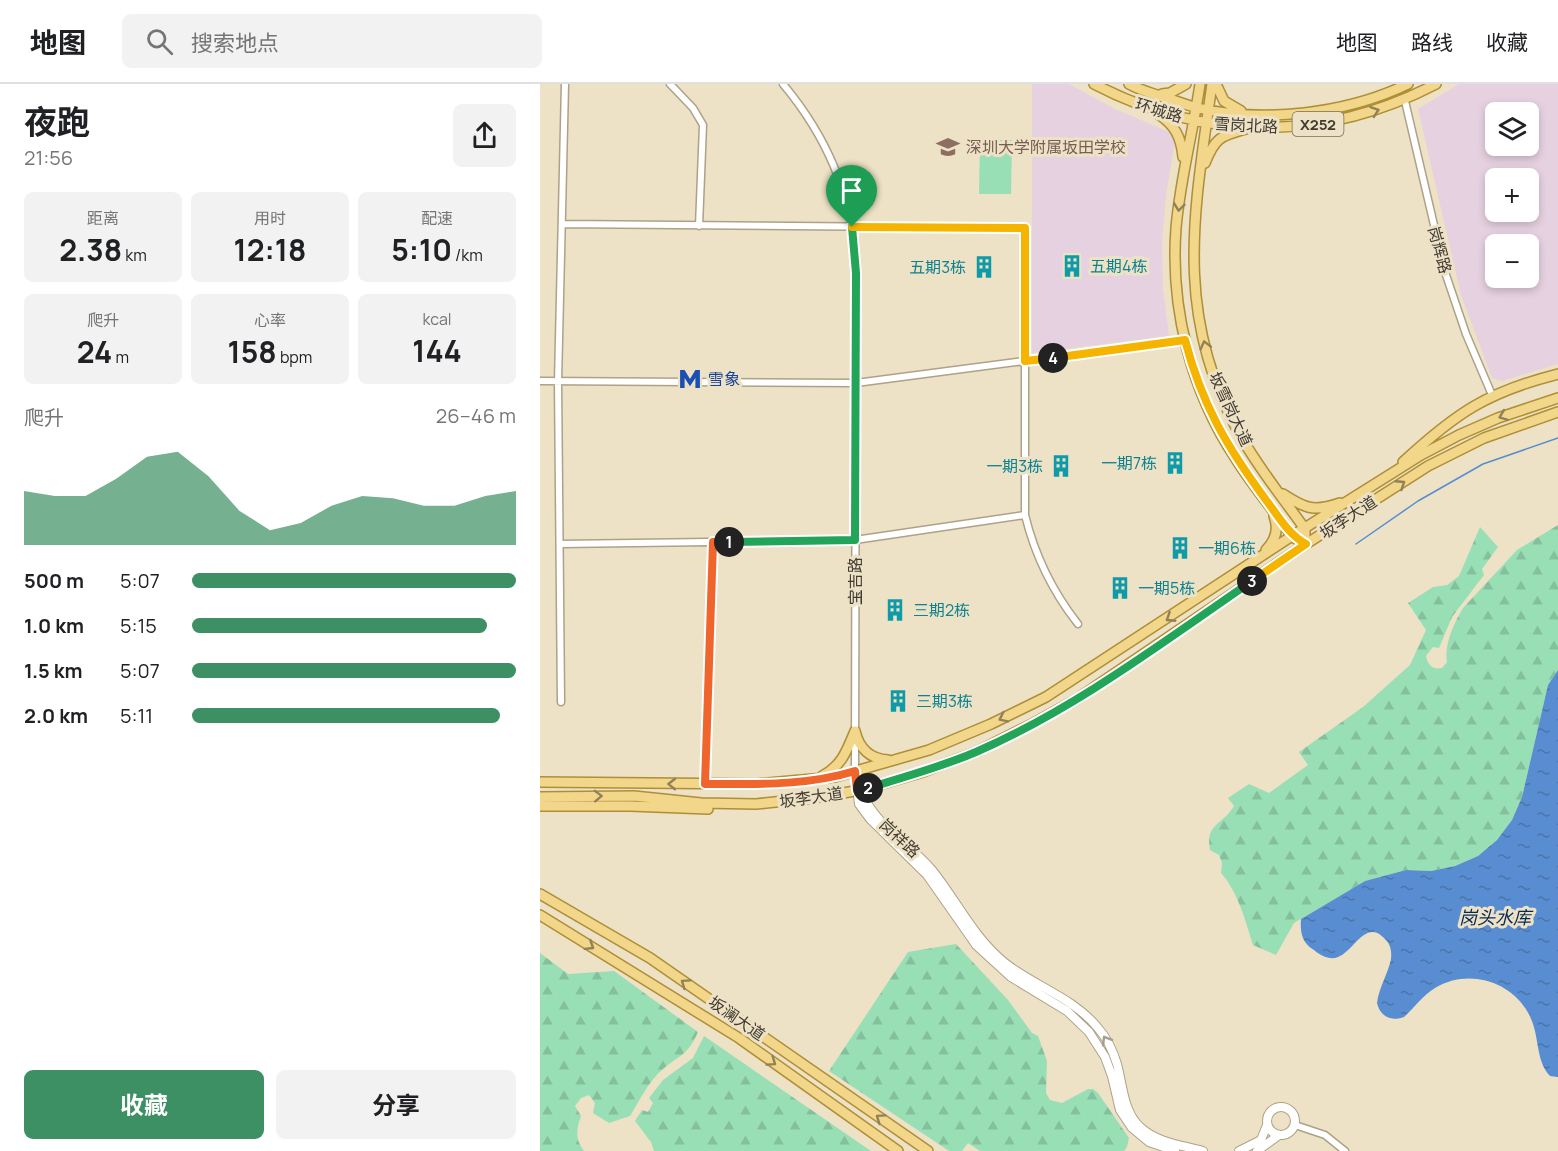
<!DOCTYPE html>
<html lang="zh">
<meta charset="utf-8">
<style>
body{margin:0;font-family:Manrope,"Noto Sans SC",sans-serif;background:#f2f2f2;color:#202124;height:100vh;display:flex;flex-direction:column;font-size:22px;white-space:nowrap}
*{box-sizing:border-box;margin:0}
p{font-size:20px;color:#757577}
.icon{flex:none;width:33px;height:33px;fill:none;stroke:currentColor;stroke-width:2;stroke-linecap:round;stroke-linejoin:round}
.map{position:relative;flex:1;overflow:hidden}
.sheet{display:flex;flex-direction:column;background:#fff;width:540px}
.sheet>*{flex:none}
.tools{position:absolute;left:945px;top:18px;display:grid;gap:12px}
.tools a{display:grid;place-items:center;width:54px;height:54px;border-radius:9px;background:#fff;box-shadow:0 3px 9px #0003;font-size:30px}
.pin{position:absolute;display:grid;place-items:center;width:51px;height:51px;color:#fff;margin:-62px -26px;border-radius:50% 50% 50% 0;rotate:-45deg;box-shadow:0 0 6px #0007}
.pin .icon{rotate:45deg}
.km{position:absolute;width:30px;height:30px;margin:-15px;border-radius:50%;background:#222;color:#fff;font-size:16px;line-height:30px;text-align:center}
.round{display:grid;place-items:center;flex:none;width:63px;height:63px;border-radius:9px;background:#f2f2f2}
.head{display:flex;align-items:center;justify-content:space-between;height:102px;padding:0 24px}
h1{font-size:33px;font-weight:700;line-height:45px}
.metrics{display:grid;grid-template-columns:repeat(3,1fr);gap:9px;height:102px;padding:6px 24px}
.metrics div{display:grid;align-content:center;border-radius:9px;background:#f2f2f2;text-align:center}
.metrics b{font-size:30px;font-weight:700}
.metrics small{font-size:16px;font-weight:400}
.metrics p{font-size:16px}
.chart{height:168px;padding:12px 24px}
.chart p{display:flex;justify-content:space-between}
.chart svg{width:100%;height:108px;margin-top:6px;fill:#3c9063;opacity:.7}
.cta{display:flex;gap:12px;margin-top:auto;padding:12px 24px}
.cta a{flex:1;height:69px;border-radius:9px;background:#3c9063;color:#fff;font-size:24px;font-weight:700;line-height:69px;text-align:center}
.cta a+a{background:#f2f2f2;color:#202124}
ul{padding:0 24px;list-style:none;font-size:20px}
li{display:grid;grid-template-columns:96px 72px 1fr;align-items:center;height:45px}
li i{height:15px;border-radius:8px;background:#3c9063}
header{display:flex;align-items:center;gap:36px;box-sizing:border-box;height:84px;padding:0 30px;background:#fff;border-bottom:2px solid #e0e0e0}
header strong{font-size:28px}
nav{display:flex;gap:33px;margin-inline-start:auto;font-size:21px}
.search{width:420px;height:54px;background:#f2f2f2;display:flex;align-items:center;gap:15px;box-sizing:border-box;padding:0 21px;border-radius:9px;color:#757577;font-size:22px}
main{display:flex;flex:1;min-height:0}
.map>svg:first-child{display:block}
.commercial{fill:#e6d1e0;fill-rule:evenodd}
.grass{fill:#99dfb6}
.forest{fill:url(#forest-firs)}
.water{fill:url(#water-ripples)}
.lines{fill:none;stroke-linecap:round;stroke-linejoin:round}
.stream{stroke:#588dd1;stroke-width:1.5}
.minor-casing{stroke:#ada288;stroke-width:9}
.tertiary-casing{stroke:#ada288;stroke-width:10}
.primary-casing{stroke:#ae8e37;stroke-width:12}
.minor{stroke:#fff;stroke-width:6}
.tertiary{stroke:#fff;stroke-width:8}
.primary{stroke:#f2d689;stroke-width:9}
.oneway{stroke:#918159}
.oneway2{stroke:#a09e98}
.split-1-casing{stroke:#fff;stroke-width:12}
.split-2-casing{stroke:#fff;stroke-width:12}
.split-3-casing{stroke:#fff;stroke-width:12}
.split-4-casing{stroke:#fff;stroke-width:12}
.split-5-casing{stroke:#fff;stroke-width:12}
.split-1{stroke:#22a559;stroke-width:8}
.split-2{stroke:#f0652b;stroke-width:8}
.split-3{stroke:#22a559;stroke-width:8}
.split-4{stroke:#f5b400;stroke-width:8}
.split-5{stroke:#f5b400;stroke-width:8}
.labels{text-anchor:middle;dominant-baseline:central;stroke-width:6;stroke-linejoin:round;paint-order:stroke}
.shield{fill:#ede1c6;stroke:#756e5e;stroke-width:1.5}
.shield-label{font-size:15px;font-weight:bold;fill:#413c31}
.street-label{font-size:16px;fill:#413c31;stroke:#ede1c6}
.education-label{font-size:16px;fill:#785e54;stroke:#ede1c6;text-anchor:start}
.culture-label{font-size:16px;fill:#0d838f;stroke:#ede1c6;text-anchor:start}
.transit-label{font-size:16px;fill:#164399;stroke:#ede1c6;text-anchor:start}
.water-label{font-size:18px;font-style:italic;fill:#032954;stroke:#ede1c6}
</style>
<header>
<strong>地图</strong>
<div class="search"><svg class="icon" aria-label="search" viewBox="0 0 24 24"><circle cx="10" cy="10" r="6"/><path d="M15 15l6 6"/></svg>搜索地点</div>
<nav><a>地图</a><a>路线</a><a>收藏</a></nav>
</header>
<main>
<section class="sheet">
<div class="head"><div><h1>夜跑</h1><p>21:56</p></div><a class="round"><svg class="icon" aria-label="share" viewBox="0 0 24 24"><path d="M12 15V3M7 8l5-5 5 5M5 13v7h14v-7"/></svg></a></div>
<div class="metrics">
<div><p>距离</p><b>2.38<small> km</small></b></div>
<div><p>用时</p><b>12:18</b></div>
<div><p>配速</p><b>5:10<small> /km</small></b></div>
</div>
<div class="metrics">
<div><p>爬升</p><b>24<small> m</small></b></div>
<div><p>心率</p><b>158<small> bpm</small></b></div>
<div><p>kcal</p><b>144</b></div>
</div>
<div class="chart"><p><span>爬升</span>26–46 m</p>
<svg viewBox="0 0 160 44" preserveAspectRatio="none"><path d="M0 44V22L10 24L20 24L30 17L40 8L50 6L60 16L70 30L80 38L90 35L100 28L110 24L120 25L130 28L140 28L150 24L160 22V44z"/></svg>
</div>
<ul>
<li><b>500 m</b>5:07<i style="width:100%"></i></li>
<li><b>1.0 km</b>5:15<i style="width:91%"></i></li>
<li><b>1.5 km</b>5:07<i style="width:100%"></i></li>
<li><b>2.0 km</b>5:11<i style="width:95%"></i></li>
</ul>
<div class="cta"><a>收藏</a><a>分享</a></div>
</section>
<div class="map">
<svg width="1018" height="1067" viewBox="0 0 1018 1067">
<defs>
<pattern id="forest-firs" width="22" height="20" patternUnits="userSpaceOnUse" patternTransform="scale(1.5)"><rect width="22" height="20" fill="#99dfb6"/><path d="M5 1l3.5 6h-7zM16 11l3.5 6h-7z" fill="#85c09d"/></pattern>
<pattern id="water-ripples" width="26" height="14" patternUnits="userSpaceOnUse" patternTransform="scale(1.5)"><rect width="26" height="14" fill="#588dd1"/><path d="M2 4q2-2 4 0t4 0M15 11q2-2 4 0t4 0" fill="none" stroke="#4a74aa"/></pattern>
</defs>
<rect width="100%" height="100%" fill="#ede1c6"/>
<path class="commercial" d="M492,0H529L575,25L636,51L626,111L622,158L623,205L629,252L492,269Z
M919,0H1018V280L962,297L952,294L921,211L878,25ZM956,28H988V62H956ZM956,94H988V128H956ZM956,160H988V194H956Z"/>
<path class="grass" d="M440,56H472L471,110H439Z"/>
<path class="forest" d="M1018,441V586L1008,601L982,713L972,736L957,756L938,772L915,782L891,787L866,786L825,797L754,839L736,871L713,861C705,836 699,810 681,789L682,779L679,771L670,766C665,739 682,742 694,722L688,714L709,700L729,709L768,681L759,668L823,623L870,581L886,546L868,519L893,503L907,501L919,492L940,443L958,463L942,485L944,491L912,533L899,564L893,563L886,572C888,581 892,586 902,584L907,578C904,560 914,539 923,524L977,466Z
M416,860L468,916L492,949L498,952L507,977L506,1009L510,1016L522,1019L548,1005H553L558,1009L589,1054L587,1063L584,1067H440L428,1059L422,1067H409L289,987L368,868Z
M0,869L28,890L74,887L158,948C148,971 140,971 123,985C108,998 100,1016 90,1032L69,1039L53,1029L55,1019L49,1011L41,1014L35,1022L41,1032C36,1046 35,1055 44,1067H0Z
M164,952L331,1067H114L111,1058L95,1037L102,1026L108,1028L113,1019L109,1014L123,996L153,974Z"/>
<path class="water" d="M1018,586V993L1010,992C997,978 999,958 993,940C980,900 931,882 895,904C883,911 874,924 864,933C851,938 840,932 837,919C839,903 848,890 851,875C852,866 850,859 844,854C824,834 813,871 795,874C787,875 780,871 774,866C762,859 760,849 761,835L825,797L866,786L891,787L915,782L938,772L957,756L972,736L982,713L1008,601Z"/>
<g class="lines">
<path class="stream" d="M816,460L878,417L943,380L1018,354"/>
<g class="minor-casing">
<path id="minor" d="M130,0L153,24L163,41L159,142
M243,0C289,55 315,117 316,189L315,687
M865,17L905,188L926,250L952,311
M22,140L485,144V431C495,472 512,507 538,540
M0,297L316,299L645,256
M20,460L315,456L485,431
M21,618L18,298L25,0
M165,700L173,458
M755,1041L785,1051L805,1067"/>
</g>
<g class="tertiary-casing">
<path id="tertiary" d="M315,687C318,697 321,708 326,717C341,745 372,762 392,786C417,817 433,853 465,879C494,902 534,914 558,944C567,954 573,967 577,980C583,1002 583,1027 600,1043C617,1059 642,1061 663,1067
M317,704L319,720L330,735L387,791L436,861L471,893L527,927L549,948L565,973L572,992L580,1026L592,1044L609,1058L635,1067
M727 1037a14 14 0 1 1 28 0a14 14 0 1 1-28 0Z
M699,1067L721,1056L727,1041
M717,1067L739,1051"/>
</g>
<g class="primary-casing">
<path id="primary" d="M554,0C665,58 785,58 896,0
M589,0C600,6 611,9 623,13C634,16 646,21 658,24C724,39 806,30 868,0
M660,0C653,48 640,96 636,144C630,225 651,307 696,375C713,402 734,427 752,452L756,455
M672,0C654,128 633,231 700,351C719,385 743,414 765,445V451
M676,0L684,17L701,27
M622,10L630,9L646,0
M618,30C635,41 641,53 643,73
M665,79C675,54 680,52 706,45
M863,378C916,329 947,308 1018,290
M743,410C766,425 774,428 800,419
M726,466C736,456 739,445 734,432
M315,647C319,664 330,675 348,676
M282,692C302,682 307,666 315,647
M0,698L216,700L295,693L389,666L451,640L506,613L752,452L881,371L919,351L958,334L1018,314
M0,713L94,712L161,719L216,720L273,714L321,706L383,688L436,668L494,639L537,615L766,460L888,382L944,354L1018,328
M0,722H90L168,725
M0,810L110,874L388,1067
M0,831L199,954L358,1067"/>
</g>
<use href="#minor" class="minor"/>
<use href="#tertiary" class="tertiary"/>
<use href="#primary" class="primary"/>
</g>
<defs><path id="oneway-chevron" d="M-2-3.5L2.5 0L-2 3.5" fill="none" stroke-width="1.6" stroke-linecap="round" stroke-linejoin="round" transform="scale(1.5)"/></defs>
<g class="oneway">
<use href="#oneway-chevron" transform="translate(835 27) rotate(-19)"/>
<use href="#oneway-chevron" transform="translate(639 123) rotate(97)"/>
<use href="#oneway-chevron" transform="translate(665 261) rotate(-104)"/>
<use href="#oneway-chevron" transform="translate(963 332) rotate(159)"/>
<use href="#oneway-chevron" transform="translate(861 400) rotate(-33)"/>
<use href="#oneway-chevron" transform="translate(630 534) rotate(147)"/>
<use href="#oneway-chevron" transform="translate(463 634) rotate(154)"/>
<use href="#oneway-chevron" transform="translate(132 700) rotate(-179)"/>
<use href="#oneway-chevron" transform="translate(58 712) rotate(-2)"/>
<use href="#oneway-chevron" transform="translate(50 862) rotate(32)"/>
<use href="#oneway-chevron" transform="translate(145 899) rotate(-145)"/>
<use href="#oneway-chevron" transform="translate(232 978) rotate(35)"/>
<use href="#oneway-chevron" transform="translate(340 1034) rotate(-145)"/>
</g>
<use class="oneway2" href="#oneway-chevron" transform="translate(566 956) rotate(-121)"/>
<g class="lines">
<g class="split-1-casing">
<path id="split-1" d="M189,458L315,456L316,189L312,143"/>
</g>
<g class="split-2-casing">
<path id="split-2" d="M189,458H173L165,700C214,700 267,702 315,687L317,706L328,704"/>
</g>
<g class="split-3-casing">
<path id="split-3" d="M328,704C364,693 401,683 436,668C535,625 623,558 712,497"/>
</g>
<g class="split-4-casing">
<path id="split-4" d="M513,274L645,256C662,321 687,363 726,416C739,433 748,450 766,460L712,497"/>
</g>
<g class="split-5-casing">
<path id="split-5" d="M312,143L485,144V277L513,274"/>
</g>
<use href="#split-1" class="split-1"/>
<use href="#split-2" class="split-2"/>
<use href="#split-3" class="split-3"/>
<use href="#split-4" class="split-4"/>
<use href="#split-5" class="split-5"/>
</g>
<defs>
<g id="school-bare" transform="scale(1.8)"><path d="M0-5L7-2L0 1L-7-2ZM-4 1L0 2.5L4 1V4Q0 6-4 4Z" fill="#8d6e63" stroke="#ede1c6" stroke-width="2.5" paint-order="stroke"/></g>
<g id="building-bare" transform="scale(1.8)"><path d="M-4-6H4V6H1V3H-1V6H-4ZM-2.5-4.3h1.7v1.8h-1.7ZM.8-4.3h1.7v1.8H.8ZM-2.5-1h1.7V.8h-1.7ZM.8-1h1.7V.8H.8Z" fill="#0f9aa8" stroke="#ede1c6" stroke-width="2.5" paint-order="stroke"/></g>
<g id="metro-bare" transform="scale(1.8)"><path d="M-5.5 5V-5H-3L0 0L3-5H5.5V5H3V-.5L0 4L-3-.5V5Z" fill="#1a4fb4" stroke="#ede1c6" stroke-width="2.5" paint-order="stroke"/></g>
</defs>
<g fill-rule="evenodd">
<use href="#school-bare" x="408" y="63"/>
<use href="#building-bare" x="532" y="182"/>
<use href="#building-bare" x="444" y="183"/>
<use href="#metro-bare" x="150" y="295"/>
<use href="#building-bare" x="635" y="379"/>
<use href="#building-bare" x="521" y="382"/>
<use href="#building-bare" x="640" y="464"/>
<use href="#building-bare" x="580" y="504"/>
<use href="#building-bare" x="355" y="526"/>
<use href="#building-bare" x="358" y="617"/>
</g>
<g class="labels">
<rect class="shield" x="752.5" y="28" width="51" height="24" rx="4.5"/>
<g class="shield-label">
<text x="778" y="40">X252</text>
</g>
<g class="street-label">
<text transform="translate(619 26) rotate(17)">环城路</text>
<text transform="translate(706 41) rotate(3)">雪岗北路</text>
<text transform="translate(900 166) rotate(75)">岗辉路</text>
<text transform="translate(691 325) rotate(65)">坂雪岗大道</text>
<text transform="translate(808 433) rotate(-33)">坂李大道</text>
<text transform="translate(315 497) rotate(-90)">宝吉路</text>
<text transform="translate(271 713) rotate(-8)">坂李大道</text>
<text transform="translate(360 754) rotate(43)">岗祥路</text>
<text transform="translate(197 934) rotate(35)">坂澜大道</text>
</g>
<g class="education-label">
<text x="426" y="63">深圳大学附属坂田学校</text>
</g>
<g class="culture-label">
<text x="550" y="182">五期4栋</text>
<text x="426" y="183" text-anchor="end">五期3栋</text>
<text x="617" y="379" text-anchor="end">一期7栋</text>
<text x="503" y="382" text-anchor="end">一期3栋</text>
<text x="658" y="464">一期6栋</text>
<text x="598" y="504">一期5栋</text>
<text x="373" y="526">三期2栋</text>
<text x="376" y="617">三期3栋</text>
</g>
<g class="transit-label">
<text x="168" y="295">雪象</text>
</g>
<g class="water-label">
<text x="955" y="833">岗头水库</text>
</g>
</g>
</svg>
<div class="tools">
<a><svg class="icon" aria-label="layers" viewBox="0 0 24 24"><path d="M12 4l9 5-9 5-9-5zM3 14l9 5 9-5"/></svg></a>
<a>+</a>
<a>−</a>
</div>
<div class="pin" style="left:312px;top:143px;background:#1e9e55"><svg class="icon" aria-label="arrive" viewBox="0 0 24 24"><path d="M6 21V4h12l-3 4 3 4H6"/></svg></div>
<b class="km" style="left:189px;top:458px">1</b>
<b class="km" style="left:328px;top:704px">2</b>
<b class="km" style="left:712px;top:497px">3</b>
<b class="km" style="left:513px;top:274px">4</b>
</div>
</main>
